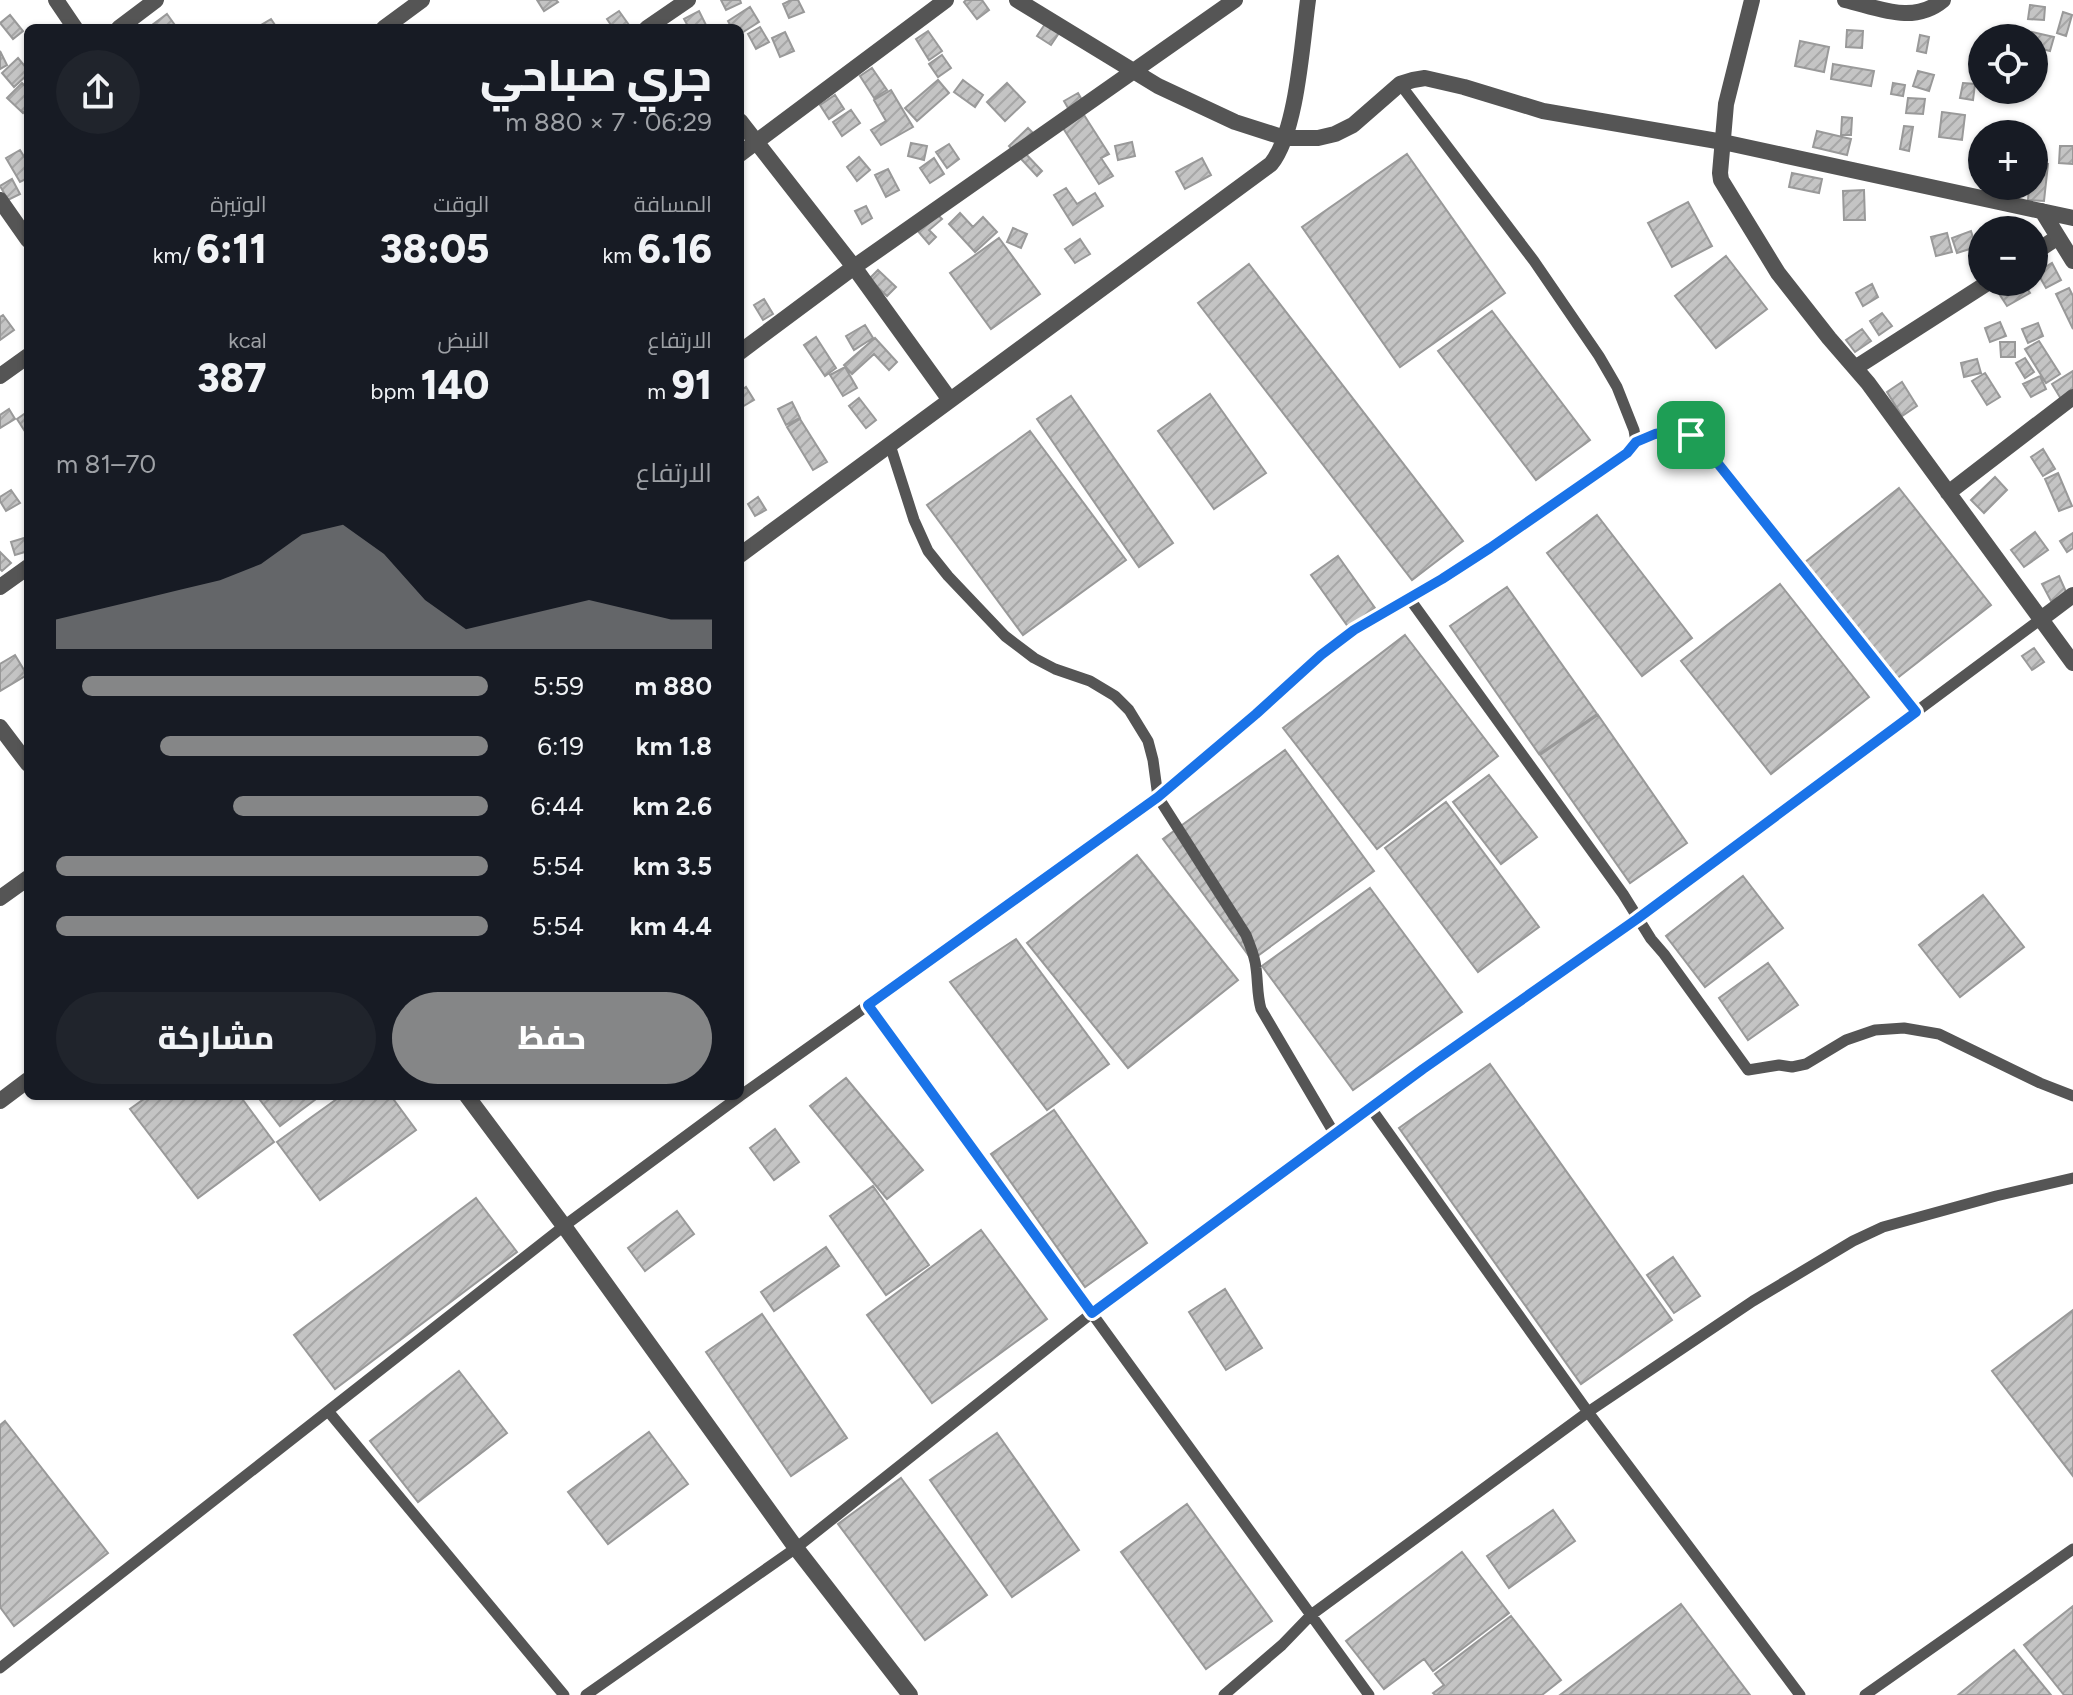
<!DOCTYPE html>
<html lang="ar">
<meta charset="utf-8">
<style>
body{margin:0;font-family:Figtree,Cairo,sans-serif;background:#20242c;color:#f1f3f6;direction:rtl;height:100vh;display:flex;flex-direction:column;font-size:30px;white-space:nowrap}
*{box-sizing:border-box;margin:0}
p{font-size:26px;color:#9ea1a6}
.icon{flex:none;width:44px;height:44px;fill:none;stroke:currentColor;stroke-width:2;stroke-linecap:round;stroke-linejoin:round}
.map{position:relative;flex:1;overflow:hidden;direction:ltr}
.details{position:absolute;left:24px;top:24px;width:720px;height:1076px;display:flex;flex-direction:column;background:#171b24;border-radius:12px;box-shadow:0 2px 6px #0004;direction:rtl}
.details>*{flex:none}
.fabs{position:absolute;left:1968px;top:24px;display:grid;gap:16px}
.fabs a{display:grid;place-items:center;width:80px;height:80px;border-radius:50%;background:#171b24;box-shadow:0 2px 6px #0004;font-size:40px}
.pin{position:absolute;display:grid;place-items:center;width:68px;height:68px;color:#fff;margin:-34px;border-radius:16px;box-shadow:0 4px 12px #0006}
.round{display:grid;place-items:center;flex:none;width:84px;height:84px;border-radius:42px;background:#20242c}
.head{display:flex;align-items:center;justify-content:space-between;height:136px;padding:0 32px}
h1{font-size:44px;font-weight:800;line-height:60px}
.figures{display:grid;grid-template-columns:repeat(3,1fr);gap:12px;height:136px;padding:8px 32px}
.figures div{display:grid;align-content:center}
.figures b{font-size:40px;font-weight:800}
.figures small{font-size:22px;font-weight:400}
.figures p{font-size:22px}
.chart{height:224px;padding:16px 32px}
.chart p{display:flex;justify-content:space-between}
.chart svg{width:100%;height:144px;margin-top:8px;fill:#858687;opacity:.7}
.button{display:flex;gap:16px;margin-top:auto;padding:16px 32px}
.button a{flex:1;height:92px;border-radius:48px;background:#858687;color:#fff;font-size:32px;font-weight:800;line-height:92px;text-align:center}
.button a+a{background:#20242c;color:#f1f3f6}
ul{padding:0 32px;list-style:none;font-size:26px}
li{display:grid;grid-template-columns:128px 96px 1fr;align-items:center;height:60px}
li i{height:20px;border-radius:10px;background:#858687}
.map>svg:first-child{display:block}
.building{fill:url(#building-hatch);stroke:#999;stroke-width:2}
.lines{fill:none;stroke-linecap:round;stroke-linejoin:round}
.lane{stroke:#555;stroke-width:11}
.street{stroke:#555;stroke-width:16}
.route-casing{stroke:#fff;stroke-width:16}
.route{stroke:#1a73e8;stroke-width:10}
</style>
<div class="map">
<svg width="2073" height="1695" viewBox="0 0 2073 1695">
<defs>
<pattern id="building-hatch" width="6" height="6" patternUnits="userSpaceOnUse" patternTransform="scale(2)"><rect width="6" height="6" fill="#c4c4c4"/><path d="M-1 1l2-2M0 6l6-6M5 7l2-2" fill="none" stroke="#a7a7a7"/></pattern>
</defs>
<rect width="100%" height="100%" fill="#fff"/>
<path class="building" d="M537,0H556L558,2L544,11Z
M721,0H740L741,3L726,10Z
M791,0H798L804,12L789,18L783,4Z
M966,0H982L989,10L977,19L964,2Z
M2030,5L2045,7L2044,20L2028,19Z
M750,7L759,22L740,34V28H732L728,21Z
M619,11L629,25L625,28H613L607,19Z
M699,11L707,27L689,28L684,19Z
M2063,12L2072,15L2066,36L2057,33Z
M167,14L177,28H148Z
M10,15L23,31L13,39L0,23Z
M271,19L277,28H256Z
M1045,24L1059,33L1051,45L1037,36Z
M760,27L769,42L756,49L748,34Z
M1847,30L1863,31L1862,48L1846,47Z
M928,31L942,51L929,60L916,39Z
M785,32L794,51L780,57L772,38Z
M2032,32L2054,37L2050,51L2034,47V38H2030Z
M1920,35L1929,37L1926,53L1917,51Z
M1800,41L1829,47L1824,72L1795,66Z
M0,51L7,65L0,69Z
M942,55L951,68L938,77L929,64Z
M18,58L28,70V74L14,87L2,73Z
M1833,64L1874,71L1871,86L1831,79Z
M872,68L887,90L874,98L860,76Z
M1918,71L1934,75L1929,91L1913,86Z
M938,80L949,93L917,121L905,108Z
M963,80L983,95L975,107L954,92Z
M22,83L28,89V108L23,113L7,98Z
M1007,83L1025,102L1005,121L987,102Z
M1893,83L1905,85L1903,96L1891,94Z
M1963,83L1975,84L1973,100L1960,98Z
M891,90L913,127L881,145L871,130L886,121L874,100Z
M1078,93L1086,107L1072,115L1064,101Z
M835,95L844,109L829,119L820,105Z
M1908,98L1925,99L1923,114L1906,113Z
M851,110L860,123L842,136L833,122Z
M1942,112L1965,115L1962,140L1939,137Z
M1084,115L1109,154L1101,158L1113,176L1099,184L1063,128Z
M1842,117L1852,118L1851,135H1841Z
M1904,126L1913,127L1909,151L1900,149Z
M1028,128L1039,139L1024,152L1042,171L1037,176L1009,146Z
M1817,131L1851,139L1847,155L1813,147Z
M1132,142L1135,156L1118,160L1115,146Z
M911,143L927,146L924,160L908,156Z
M949,144L959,159L947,168L936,152Z
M2060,146H2073V164L2059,163Z
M1976,148L1982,149V174L1973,173Z
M20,150L28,163V178L20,182L6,158Z
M1407,154L1505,293L1400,367L1302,227Z
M859,157L870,170L857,181L847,167Z
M934,158L944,174L930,183L920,168Z
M1202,158L1211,175L1185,189L1176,172Z
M2034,163L2048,164L2044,201L2028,200L2029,186H2034Z
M888,169L899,190L886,197L875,175Z
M1792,173L1822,179L1819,193L1789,187Z
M12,179L20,194L8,200L0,186Z
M1066,188L1077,204L1095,193L1103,206L1073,225L1054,195Z
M1864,190L1865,220H1844L1843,191Z
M1688,202L1712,246L1672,267L1648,223Z
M866,206L872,218L862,224L855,211Z
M936,213L942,219L929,230L936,237L929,244L917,230Z
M960,213L973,227L983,217L997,232L975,252L949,224Z
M2002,218L2017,219V230H2001Z
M1013,228L1027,234L1021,248L1007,242Z
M1971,231L1976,247L1957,253L1952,238Z
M1947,233L1952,252L1936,256L1931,237Z
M999,238L1040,294L991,329L950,273Z
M1080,239L1090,254L1075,263L1065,249Z
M1726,256L1767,309L1716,348L1675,296Z
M2052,263L2061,280L2046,288L2037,272Z
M1249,264L1463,541L1412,580L1198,303Z
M878,270L896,287L887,296L869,279Z
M2016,282H2023L2030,293L2007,306L1998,292Z
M1872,284L1878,297L1863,306L1856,293Z
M2069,288L2073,296V329L2056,294Z
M764,299L773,314L763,320L754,305Z
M1492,311L1590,440L1536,480L1438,351Z
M1882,313L1892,326L1879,335L1870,321Z
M3,315L14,330L0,340V317Z
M2000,322L2006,336L1990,342L1985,328Z
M2038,323L2043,336L2028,343L2022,329Z
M865,325L873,338L854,350L846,336Z
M1862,329L1871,341L1855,352L1846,340Z
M816,337L836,368L825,376L804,345Z
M875,338L897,362L889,370L874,354L852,374L844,365Z
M2039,341L2060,374L2046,383L2025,349Z
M2000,342H2015V357H2001Z
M2025,358L2034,372L2025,378L2016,363Z
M1977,359L1981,373L1964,377L1961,363Z
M845,367L857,388L843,396L830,375Z
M2073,371V392L2061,399L2052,384Z
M1985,373L2000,397L1987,405L1972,381Z
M2040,376L2046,389L2031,397L2023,384Z
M1902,382L1917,406L1902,416L1887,392Z
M746,387L754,400L740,408V391Z
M1210,394L1266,473L1214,509L1158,431Z
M1071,396L1173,543L1139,567L1037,419Z
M859,398L876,420L866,428L849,406Z
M792,402L800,418L786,425L778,409Z
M9,409L15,419L0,428V415Z
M27,412L28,413V436L17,419Z
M800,419L827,462L813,470L787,427Z
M1030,431L1126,560L1023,635L927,505Z
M2043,449L2055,469L2043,476L2031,457Z
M2058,473L2072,506L2059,511L2045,479Z
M1995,477L2007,490L1984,513L1971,500Z
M1899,488L1991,605L1896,679L1804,563Z
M11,490L20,503L6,511L0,501V497Z
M758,497L766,510L755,516L748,504Z
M1597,515L1692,638L1642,676L1547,553Z
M2035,532L2048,550L2024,567L2011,550Z
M2073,533V548L2067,552L2060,541Z
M24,538L28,551L15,555L11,542Z
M0,552L11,563L2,571L0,569Z
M1338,556L1375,608L1349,628L1311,575Z
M2059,576L2067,594L2051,601L2042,584Z
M1780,584L1869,697L1771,774L1681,661Z
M1507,587L1597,714L1539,754L1450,626Z
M1405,635L1498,756L1377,849L1283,728Z
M2034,648L2044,662L2032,670L2022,656Z
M15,655L27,675L0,691V664Z
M1598,715L1687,843L1630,883L1540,755Z
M1285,750L1374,871L1252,960L1163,839Z
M1489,775L1537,837L1501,864L1453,802Z
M1446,802L1539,927L1478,972L1385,848Z
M1137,855L1238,980L1128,1068L1027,943Z
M1743,876L1783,928L1705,987L1666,936Z
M1370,888L1462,1012L1353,1090L1262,966Z
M1983,895L2024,947L1960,997L1919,945Z
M1016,939L1109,1064L1047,1110L950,982Z
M1768,963L1798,1005L1748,1040L1719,998Z
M1490,1064L1672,1320L1581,1384L1399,1128Z
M846,1078L923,1170L887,1199L810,1106Z
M148,1096H240L274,1142L198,1198L130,1109Z
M257,1096H320L280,1126Z
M341,1096H391L416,1130L320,1200L277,1142Z
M1054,1110L1147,1243L1085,1287L991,1154Z
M775,1129L799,1162L774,1180L750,1148Z
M873,1186L929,1265L886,1295L830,1216Z
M476,1198L517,1252L335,1389L294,1335Z
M677,1211L694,1234L645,1271L628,1248Z
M981,1230L1047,1319L932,1403L867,1315Z
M826,1247L839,1266L774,1311L761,1292Z
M1673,1257L1700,1296L1674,1313L1647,1275Z
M1225,1289L1262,1348L1226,1370L1189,1312Z
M2073,1310V1476L1992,1371Z
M762,1314L847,1438L791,1476L706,1352Z
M459,1371L507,1433L418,1502L370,1441Z
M5,1421L108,1553L14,1626L0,1607V1425Z
M649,1432L688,1484L608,1544L568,1492Z
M997,1433L1079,1550L1012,1597L930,1480Z
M901,1478L987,1595L925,1640L838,1524Z
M1187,1504L1272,1621L1206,1669L1121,1552Z
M1553,1510L1575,1541L1509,1588L1487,1556Z
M1462,1552L1509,1613L1433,1671L1424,1659L1384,1689L1346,1641Z
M1681,1604L1750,1695H1560Z
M2073,1606V1695H2064L2024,1645Z
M1511,1616L1561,1680L1542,1695H1435L1433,1693L1444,1685L1435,1674Z
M2014,1650L2051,1695H1958Z"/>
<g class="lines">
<path class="lane" d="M1400,84L1534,261L1599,356L1617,387L1634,430L1636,442
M890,445L914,520L928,551L948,576L1005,636L1034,658L1055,669L1090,681L1115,696L1129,710L1148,741L1153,760L1158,797L1246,935C1250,946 1255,956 1256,968C1258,982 1257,995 1261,1009L1334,1133
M1409,598L1623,894L1651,939L1664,954L1748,1070L1779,1065L1792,1067L1806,1064L1846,1040L1875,1030L1904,1028L1939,1034L2040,1083L2073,1096
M868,1005L1369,1695
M740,1096L984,923L1158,797L1256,714L1321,655L1354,630L1442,579L1490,548L1627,453L1636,442L1663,432H1682L1700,441L1916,712
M1370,1107L1588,1412L1800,1695
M328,1411L564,1695
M0,1668L564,1226L740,1096
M586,1695L796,1548L1092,1313L1370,1107L1637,919L2041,619
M1224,1695L1282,1645L1311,1615L1588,1412L1753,1301L1853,1241L1883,1227L1996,1196L2073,1178
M1865,1695L2073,1549"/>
<path class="street" d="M56,0L75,28
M1017,0L1158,86L1235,122L1285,138H1318L1335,134L1353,125L1400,84L1413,80L1425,78L1464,87L1543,111L1723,142L2073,218
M1752,0L1726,104L1720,173L1721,180L1778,273L1829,338L1868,383L2073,663
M1845,0C1879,8 1913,25 1943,0
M119,28L156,0
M384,28L422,0
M647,28L688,0
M740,121L854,267L950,400
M740,154L946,0
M0,200L28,240
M2042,211L2073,261
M2034,253L2058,237
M740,352L854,267L1235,0
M1855,368L1989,282
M0,376L28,356
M1948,493L2073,397
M740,555L1271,164C1297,132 1302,43 1308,0
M0,587L28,567
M2041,619L2073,595
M0,727L28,764
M0,898L28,878
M467,1096L564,1226L796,1548L910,1695
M0,1101L28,1080"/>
</g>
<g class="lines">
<g class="route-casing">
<path id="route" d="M1672,431L1691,435L1700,441L1916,712L1637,919L1423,1069L1092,1313L868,1005L1158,797L1256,714L1321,655L1354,630L1442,579L1490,548L1627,453L1636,442L1655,434Z"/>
</g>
<use href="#route" class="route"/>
</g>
</svg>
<div class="fabs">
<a><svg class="icon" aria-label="locate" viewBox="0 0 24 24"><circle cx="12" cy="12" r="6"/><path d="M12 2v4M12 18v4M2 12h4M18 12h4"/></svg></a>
<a>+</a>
<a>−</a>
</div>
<div class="pin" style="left:1691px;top:435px;background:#1e9e55"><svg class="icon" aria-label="arrive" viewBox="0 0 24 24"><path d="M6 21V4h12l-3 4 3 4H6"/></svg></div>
<section class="details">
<div class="head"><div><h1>جري صباحي</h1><p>06:29 · 7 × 880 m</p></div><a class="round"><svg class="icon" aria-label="share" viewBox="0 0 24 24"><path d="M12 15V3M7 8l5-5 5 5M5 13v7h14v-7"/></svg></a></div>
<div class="figures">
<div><p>المسافة</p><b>6.16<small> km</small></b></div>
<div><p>الوقت</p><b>38:05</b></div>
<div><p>الوتيرة</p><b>6:11<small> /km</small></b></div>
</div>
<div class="figures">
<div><p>الارتفاع</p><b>91<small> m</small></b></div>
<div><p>النبض</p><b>140<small> bpm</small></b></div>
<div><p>kcal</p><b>387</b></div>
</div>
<div class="chart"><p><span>الارتفاع</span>70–81 m</p>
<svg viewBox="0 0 160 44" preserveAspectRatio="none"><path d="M0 44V35L10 32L20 29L30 26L40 23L50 18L60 9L70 6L80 15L90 29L100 38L110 35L120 32L130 29L140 32L150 35L160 35V44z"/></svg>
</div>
<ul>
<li><b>880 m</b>5:59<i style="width:94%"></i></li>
<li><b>1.8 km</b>6:19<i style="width:76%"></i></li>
<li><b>2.6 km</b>6:44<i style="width:59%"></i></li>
<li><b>3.5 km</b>5:54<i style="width:100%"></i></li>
<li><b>4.4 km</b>5:54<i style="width:100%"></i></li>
</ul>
<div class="button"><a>حفظ</a><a>مشاركة</a></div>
</section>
</div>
